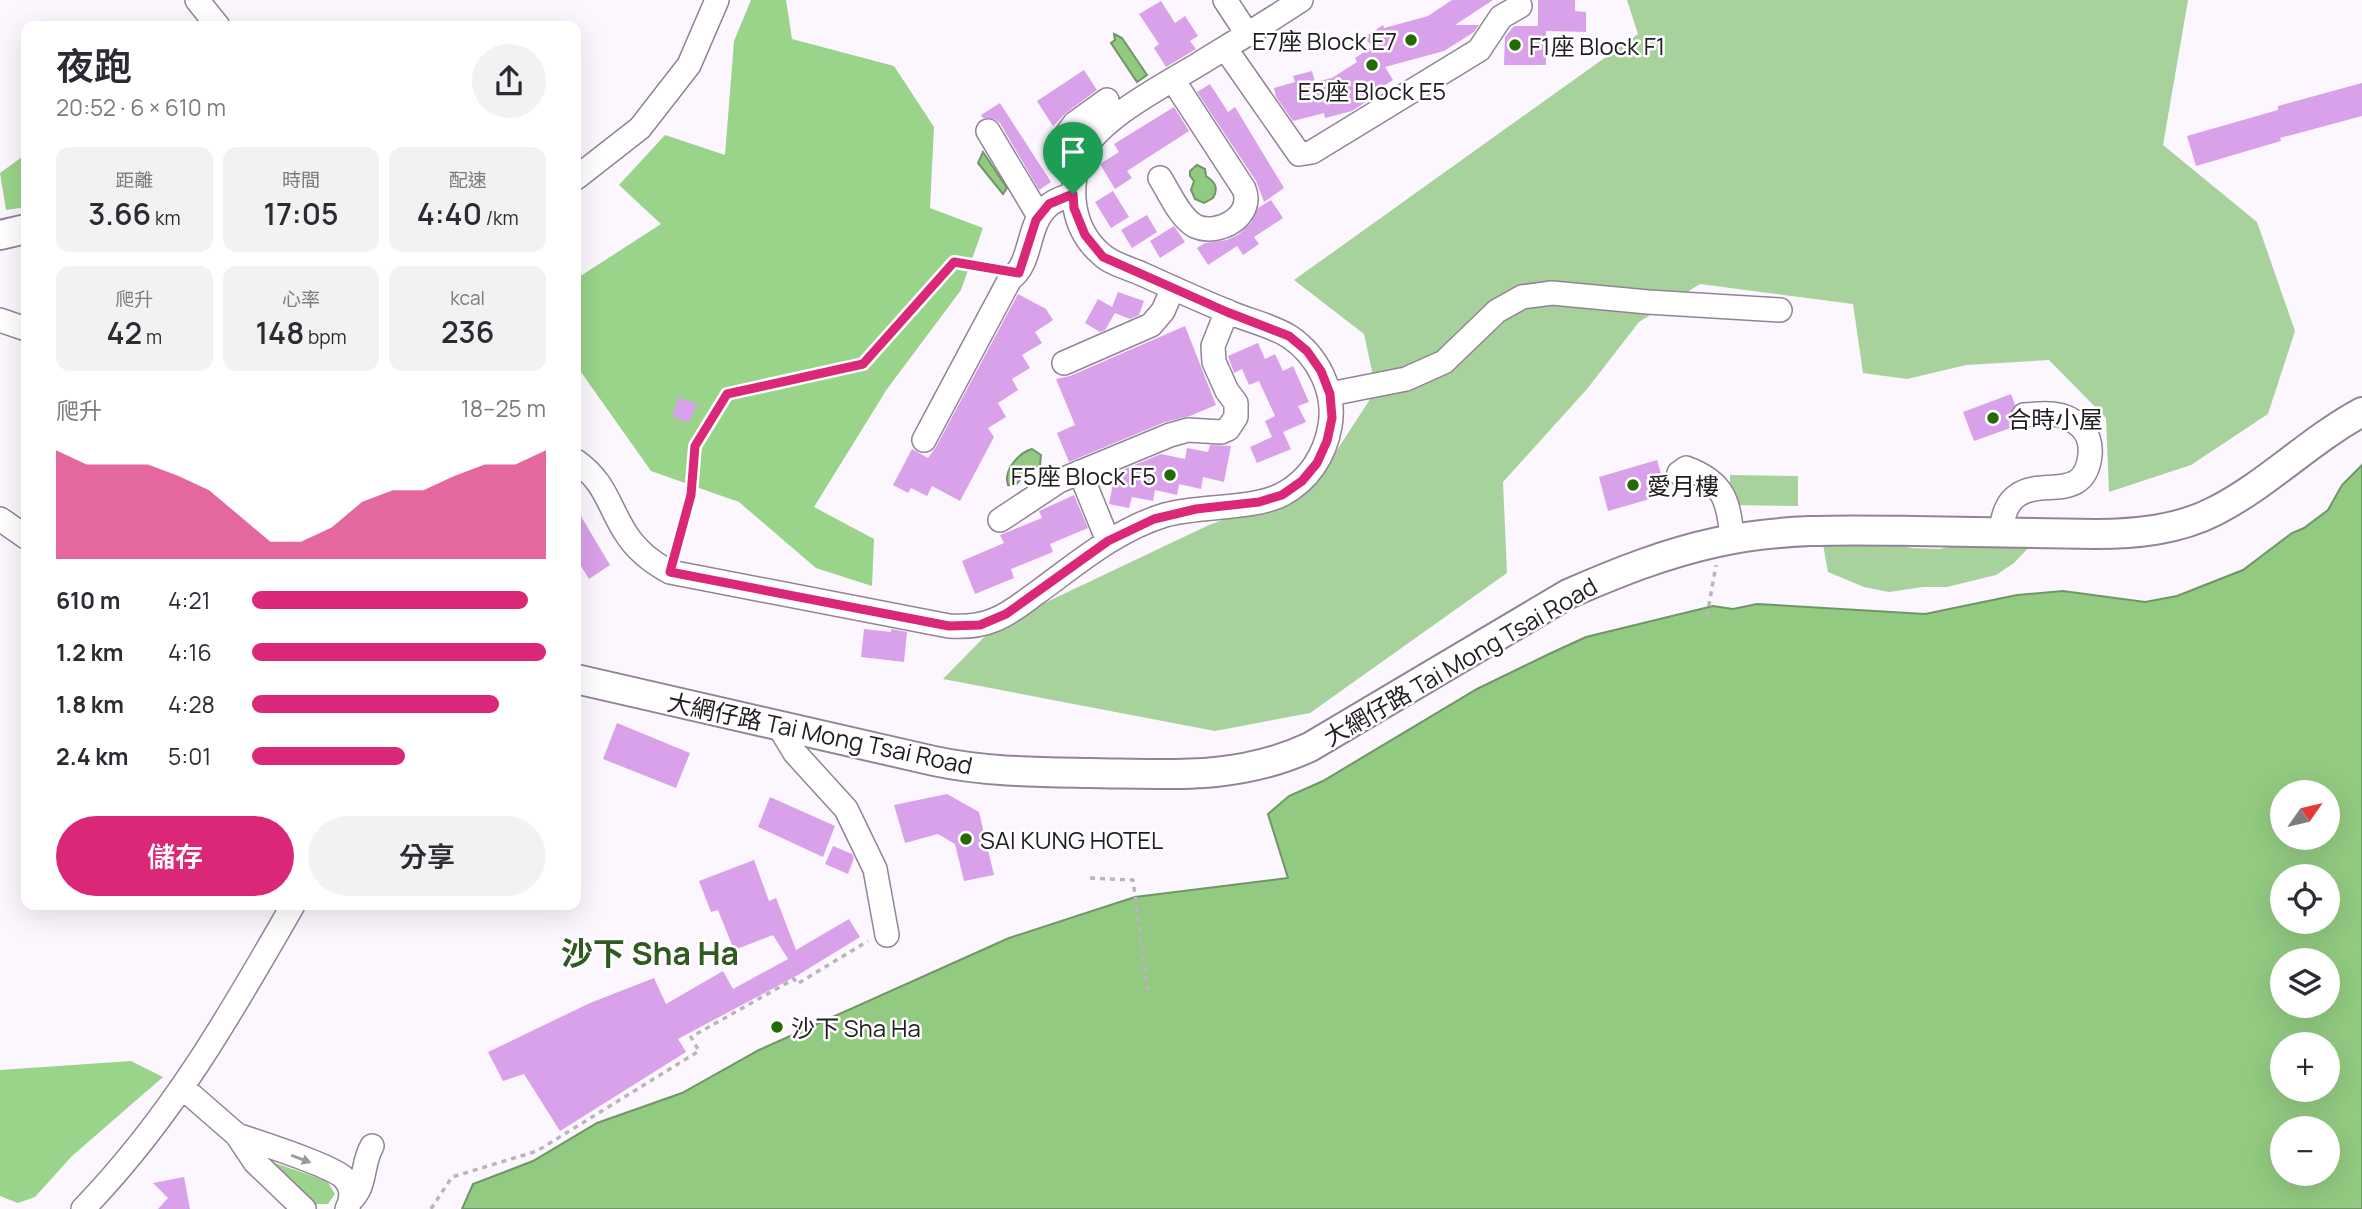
<!DOCTYPE html>
<html lang="zh-TW">
<meta charset="utf-8">
<style>
body{margin:0;font-family:Manrope,"Noto Sans TC",sans-serif;background:#f2f2f3;color:#2b2b33;height:100vh;display:flex;flex-direction:column;font-size:26px;white-space:nowrap}
*{box-sizing:border-box;margin:0}
p{font-size:23px;color:#7c7c81}
.icon{flex:none;width:38px;height:38px;fill:none;stroke:currentColor;stroke-width:2;stroke-linecap:round;stroke-linejoin:round}
.map{position:relative;flex:1;overflow:hidden}
.drawer{position:absolute;left:21px;top:21px;width:560px;height:889px;display:flex;flex-direction:column;background:#fff;border-radius:14px;box-shadow:0 7px 28px #0002}
.drawer>*{flex:none}
.needle{width:46px;rotate:56deg}
.fabs{position:absolute;left:2270px;top:780px;display:grid;gap:14px}
.fabs a{display:grid;place-items:center;width:70px;height:70px;border-radius:50%;background:#fff;box-shadow:0 7px 28px #0002;font-size:35px}
.pin{position:absolute;display:grid;place-items:center;width:60px;height:60px;color:#fff;margin:-72px -30px;border-radius:50% 50% 50% 0;rotate:-45deg;box-shadow:0 0 7px #0007}
.pin .icon{rotate:45deg}
.round{display:grid;place-items:center;flex:none;width:74px;height:74px;border-radius:37px;background:#f2f2f3}
.headline{display:flex;align-items:center;justify-content:space-between;height:119px;padding:0 35px}
h1{font-size:38px;font-weight:600;line-height:52px}
.figures{display:grid;grid-template-columns:repeat(3,1fr);gap:10px;height:119px;padding:7px 35px}
.figures div{display:grid;align-content:center;border-radius:14px;background:#f2f2f3;text-align:center}
.figures b{font-size:30px;font-weight:600}
.figures small{font-size:19px;font-weight:400}
.figures p{font-size:19px}
.chart{height:196px;padding:14px 35px}
.chart p{display:flex;justify-content:space-between}
.chart svg{width:100%;height:126px;margin-top:7px;fill:#db2777;opacity:.7}
.primary-button{display:flex;gap:14px;margin-top:auto;padding:14px 35px}
.primary-button a{flex:1;height:80px;border-radius:42px;background:#db2777;color:#fff;font-size:28px;font-weight:600;line-height:80px;text-align:center}
.primary-button a+a{background:#f2f2f3;color:#2b2b33}
ul{padding:0 35px;list-style:none;font-size:23px}
li{display:grid;grid-template-columns:112px 84px 1fr;align-items:center;height:52px}
li i{height:18px;border-radius:9px;background:#db2777}
.map>svg:first-child{display:block}
.green{fill:#a8d29c}
.forest{fill:#9ad38a}
.water{fill:#92ca81;stroke:#709665;stroke-width:2;fill-rule:evenodd}
.building{fill:#d9a1e9}
.lines{fill:none;stroke-linecap:round;stroke-linejoin:round}
.minor-casing{stroke:#928496;stroke-width:26}
.major-casing{stroke:#928496;stroke-width:32}
.path{stroke:#bab4bc;stroke-width:3.5;stroke-dasharray:5 5;stroke-linecap:butt}
.minor{stroke:#fff;stroke-width:23}
.major{stroke:#fff;stroke-width:28}
.oneway{fill:#9c999c}
.route-casing{stroke:#fff;stroke-width:14}
.route{stroke:#db2777;stroke-width:9}
.poi-dot{fill:#256b03;stroke:#fff;stroke-width:2.5}
.labels{text-anchor:middle;dominant-baseline:central;stroke-width:5;stroke-linejoin:round;paint-order:stroke}
.poi-label{font-size:24px;fill:#221c23;stroke:#fff;text-anchor:start}
.street-label{font-size:24px;fill:#221c23;stroke:#fff}
.district-label{font-size:32px;font-weight:bold;fill:#2f5b21;stroke:#fff}
</style>
<div class="map">
<svg width="2362" height="1209" viewBox="0 0 2362 1209">
<rect width="100%" height="100%" fill="#fcf6fe"/>
<path class="green" d="M1627,0H2188L2163,145L2257,222L2295,331L2268,414L2191,465L2109,492L2106,418L2049,360L1966,365L1907,379L1863,373L1853,304L1700,284L1639,322L1587,389L1503,482L1507,573L1310,713L1215,731L943,679L994,627L1209,525L1313,487L1376,390L1364,334L1294,280L1638,34Z
M1730,475L1798,476V506L1730,505Z
M1854,537L1912,548L1939,549L1980,541L2029,542V547L2014,563L1996,575L1947,587H1923L1889,592L1864,587L1828,572L1822,539Z"/>
<path class="forest" d="M751,0H786L792,39L894,66L934,127L930,208L983,228L961,290L887,389L814,507L874,539L872,586L816,568L739,502L651,471L576,365V290L579,277L661,224L619,185L665,135L725,155L734,41Z
M26,154V207L6,210L0,173Z
M131,1061L163,1077L72,1156L35,1197L18,1203L0,1196V1070Z
M269,1161L327,1181L335,1194L328,1204H314Z"/>
<path class="water" d="M1114,34L1122,38L1147,75L1137,82L1111,43L1115,40Z
M983,152L1007,188L1003,194L978,163Z
M1197,165L1205,169L1206,176C1215,182 1219,188 1213,198L1204,203L1195,199L1191,190L1194,181L1190,176V171Z
M1032,449L1041,455L1040,465L1025,474L1015,486L1008,485C1003,471 1018,453 1032,449Z
M2362,465V1209H462L473,1184L533,1161L597,1123L682,1093L759,1050L1009,938L1135,897L1288,878L1268,814L1289,796L1323,781L1477,689L1549,654L1586,637L1713,606L1733,609L1757,604L1925,614L2017,595L2063,591L2145,602L2177,596L2243,570L2292,533L2304,528L2328,510L2342,485ZM2282,793H2328V838H2282ZM2282,877H2328V922H2282ZM2282,961H2328V1006H2282ZM2282,1045H2328V1090H2282ZM2282,1129H2328V1174H2282Z"/>
<path class="building" d="M1452,0H1493L1455,25H1479L1474,32L1444,51L1385,67L1393,80L1376,91L1378,94L1352,111L1325,118L1324,113L1293,121L1276,97L1274,88L1295,82L1293,76L1312,71L1315,82L1332,78L1357,62L1355,58L1372,47L1365,37L1383,25L1384,28L1428,16Z
M1538,0H1575V11L1586,12V32L1546,31V65H1504L1505,37L1514,26H1538Z
M1161,1L1175,23L1185,16L1198,36L1190,41L1196,49L1166,67L1154,48L1159,44L1139,14Z
M1084,70L1097,90L1067,112L1053,126L1037,101Z
M2362,83V116L2280,138L2281,141L2196,166L2187,136L2278,110V106Z
M1210,84L1228,112L1235,107L1284,188L1264,202L1256,181L1197,92Z
M1000,103L1051,182L1039,190L1000,123L994,119L983,118L981,115Z
M1174,107L1189,131L1127,171L1132,178L1115,189L1100,164L1119,152L1114,144Z
M1113,191L1129,217L1111,228L1095,202Z
M1271,200L1283,218L1254,237L1259,244L1243,255L1237,246L1208,265L1197,248L1205,243L1227,240L1239,234L1251,223L1258,208Z
M1147,215L1157,232L1132,248L1121,230Z
M1174,226L1185,242L1160,258L1150,241Z
M1118,292L1144,301L1139,315L1130,319L1115,313L1105,330L1100,332L1085,323L1098,299L1112,307Z
M1018,294L1046,309L1053,320L1035,332L1042,343L1022,355L1030,368L1012,379L1018,390L998,403L1006,417L988,428L994,437L960,501L932,486L927,496L911,488L908,493L893,485L912,449L928,458L936,447Z
M1185,326L1216,405L1190,416L1165,422L1069,462L1057,433L1075,425L1056,379L1070,376Z
M1258,343L1265,359L1275,354L1283,371L1293,366L1309,402L1298,406L1306,422L1283,432L1291,449L1257,463L1250,447L1272,437L1265,421L1275,416L1259,381L1249,385L1242,369L1234,373L1228,356Z
M2011,394L2015,405L2010,417L2016,426L1974,441L1963,412Z
M679,397L697,404L689,423L672,416Z
M1210,445L1231,446L1224,482L1203,477L1201,489L1179,484L1177,495L1155,490L1153,501L1132,497L1129,508L1109,504L1115,473L1161,454L1185,459L1187,448L1208,452Z
M1657,460L1667,494L1608,511L1599,477Z
M1074,495L1088,528L1050,544L1053,552L1011,569L1014,578L975,594L962,561L1004,543L1000,535L1042,518L1039,511Z
M576,508L610,565L589,579L576,558Z
M864,629L891,632V629L907,632L904,662L861,657Z
M617,723L690,753L676,788L603,759Z
M947,794L979,812L994,875L964,881L955,844L938,834L905,843L894,805Z
M770,797L835,826L823,857L758,827Z
M833,846L852,854L854,858L848,874L825,864Z
M754,860L769,901L776,898L796,950L849,919L860,937L798,975L678,1039L686,1052L560,1131L524,1074L503,1081L488,1052L590,1003L654,978L666,1004L723,971L733,989L788,959L773,935L734,950L718,910L711,912L699,881Z
M184,1177L190,1209H158L168,1198L153,1183Z"/>
<g class="lines">
<g class="minor-casing">
<path id="minor" d="M197,0L218,26
M1225,0L1248,35
M1225,48L1299,154L1312,152L1479,50L1501,17L1520,6
M988,131L1039,216
M1060,143L1075,123L1107,100
M576,178L640,128L689,65L717,0
M1160,178C1169,192 1180,218 1195,226C1218,237 1255,216 1244,189L1173,80
M0,320L26,329
M1064,363L1151,325L1163,311L1173,288
M1330,394L1406,379L1444,362L1497,311L1522,297L1552,293L1648,302L1780,310
M924,440L1010,279C1033,263 1026,225 1048,206C1054,200 1065,197 1073,194
M576,461C606,483 607,503 625,532C636,550 651,562 670,572L949,626C965,627 980,626 994,620C1010,614 1024,602 1038,592C1078,563 1116,530 1165,515C1200,505 1253,510 1283,494C1309,480 1325,455 1330,426C1336,392 1318,356 1290,337C1273,326 1250,321 1231,313C1201,301 1171,287 1142,274C1129,268 1111,264 1101,254C1072,229 1067,188 1082,154C1099,118 1165,85 1199,64C1233,43 1268,22 1301,0
M1080,472L1108,541
M1679,473L1686,468C1724,482 1729,501 1732,539
M0,519L26,537
M1000,520L1059,481L1170,435L1188,430L1221,432L1228,429L1236,417V403L1227,391L1214,362L1213,346L1227,311
M2000,533C2003,519 2005,503 2018,495C2041,478 2085,503 2090,455C2091,444 2088,433 2080,426C2064,411 2044,413 2024,415
M778,725L795,753L846,809L875,869L887,935
M183,1088L237,1135L255,1162L304,1209
M237,1135C257,1142 333,1166 344,1178C353,1187 352,1199 347,1209
M350,1201C367,1186 361,1165 372,1146
M83,1209C172,1117 230,1015 293,905"/>
</g>
<g class="major-casing">
<path id="major" d="M0,235L26,229
M576,679L934,761C985,772 1037,772 1089,773C1167,774 1237,781 1310,747L1568,594C1616,573 1666,553 1718,542C1782,528 1849,530 1914,531C1974,532 2035,533 2095,534C2136,534 2178,530 2215,511C2268,484 2310,440 2362,412"/>
</g>
<path class="path" d="M675,553L691,495L695,446L727,394L863,364L954,262L993,268
M1707,616L1716,565
M1090,878L1133,880L1148,993
M431,1209L452,1177L537,1151L699,1051L691,1037L794,979L797,984L868,941"/>
<use href="#minor" class="minor"/>
<use href="#major" class="major"/>
</g>
<defs><path id="oneway-solid" d="M-6-.8H1V-3.2L6.5 0L1 3.2V.8H-6Z" transform="scale(1.75)"/></defs>
<use class="oneway" href="#oneway-solid" transform="translate(301 1159) rotate(21)"/>
<g class="lines">
<g class="route-casing">
<path id="route" d="M1073,194L1074,208L1085,235L1103,257L1227,312L1289,336L1307,351L1321,371L1330,394L1332,418L1327,441L1317,463L1302,481L1282,495L1259,502L1196,509L1154,519L1108,541L1006,614L980,625L949,626L670,572L691,495L695,446L727,394L863,364L954,262L1019,273L1036,220L1049,204Z"/>
</g>
<use href="#route" class="route"/>
</g>
<g class="poi-dot">
<circle cx="1411" cy="40" r="7"/>
<circle cx="1515" cy="45" r="7"/>
<circle cx="1372" cy="65" r="7"/>
<circle cx="1993" cy="418" r="7"/>
<circle cx="1170" cy="475" r="7"/>
<circle cx="1633" cy="485" r="7"/>
<circle cx="966" cy="839" r="7"/>
<circle cx="777" cy="1027" r="7"/>
</g>
<g class="labels">
<g class="poi-label">
<text x="1397" y="40" text-anchor="end">E7座 Block E7</text>
<text x="1529" y="45">F1座 Block F1</text>
<text x="1372" y="90" text-anchor="middle">E5座 Block E5</text>
<text x="2007" y="418">合時小屋</text>
<text x="1156" y="475" text-anchor="end">F5座 Block F5</text>
<text x="1647" y="485">愛月樓</text>
<text x="980" y="839">SAI KUNG HOTEL</text>
<text x="791" y="1027">沙下 Sha Ha</text>
</g>
<g class="street-label">
<text transform="translate(1460 661) rotate(-30)">大網仔路 Tai Mong Tsai Road</text>
<text transform="translate(820 733) rotate(12)">大網仔路 Tai Mong Tsai Road</text>
</g>
<g class="district-label">
<text x="650" y="953">沙下 Sha Ha</text>
</g>
</g>
</svg>
<div class="fabs">
<a><svg class="needle" viewBox="-14 -14 28 28"><path d="M0-13l5 13h-10z" fill="#e53935"/><path d="M0 13l5-13h-10z" fill="#7c7c81"/></svg></a>
<a><svg class="icon" aria-label="locate" viewBox="0 0 24 24"><circle cx="12" cy="12" r="6"/><path d="M12 2v4M12 18v4M2 12h4M18 12h4"/></svg></a>
<a><svg class="icon" aria-label="layers" viewBox="0 0 24 24"><path d="M12 4l9 5-9 5-9-5zM3 14l9 5 9-5"/></svg></a>
<a>+</a>
<a>−</a>
</div>
<div class="pin" style="left:1073px;top:194px;background:#1e9e55"><svg class="icon" aria-label="arrive" viewBox="0 0 24 24"><path d="M6 21V4h12l-3 4 3 4H6"/></svg></div>
<section class="drawer">
<div class="headline"><div><h1>夜跑</h1><p>20:52 · 6 × 610 m</p></div><a class="round"><svg class="icon" aria-label="share" viewBox="0 0 24 24"><path d="M12 15V3M7 8l5-5 5 5M5 13v7h14v-7"/></svg></a></div>
<div class="figures">
<div><p>距離</p><b>3.66<small> km</small></b></div>
<div><p>時間</p><b>17:05</b></div>
<div><p>配速</p><b>4:40<small> /km</small></b></div>
</div>
<div class="figures">
<div><p>爬升</p><b>42<small> m</small></b></div>
<div><p>心率</p><b>148<small> bpm</small></b></div>
<div><p>kcal</p><b>236</b></div>
</div>
<div class="chart"><p><span>爬升</span>18–25 m</p>
<svg viewBox="0 0 160 44" preserveAspectRatio="none"><path d="M0 44V6L10 11L20 11L30 11L40 15L50 20L60 29L70 38L80 38L90 33L100 24L110 20L120 20L130 15L140 11L150 11L160 6V44z"/></svg>
</div>
<ul>
<li><b>610 m</b>4:21<i style="width:94%"></i></li>
<li><b>1.2 km</b>4:16<i style="width:100%"></i></li>
<li><b>1.8 km</b>4:28<i style="width:84%"></i></li>
<li><b>2.4 km</b>5:01<i style="width:52%"></i></li>
</ul>
<div class="primary-button"><a>儲存</a><a>分享</a></div>
</section>
</div>
